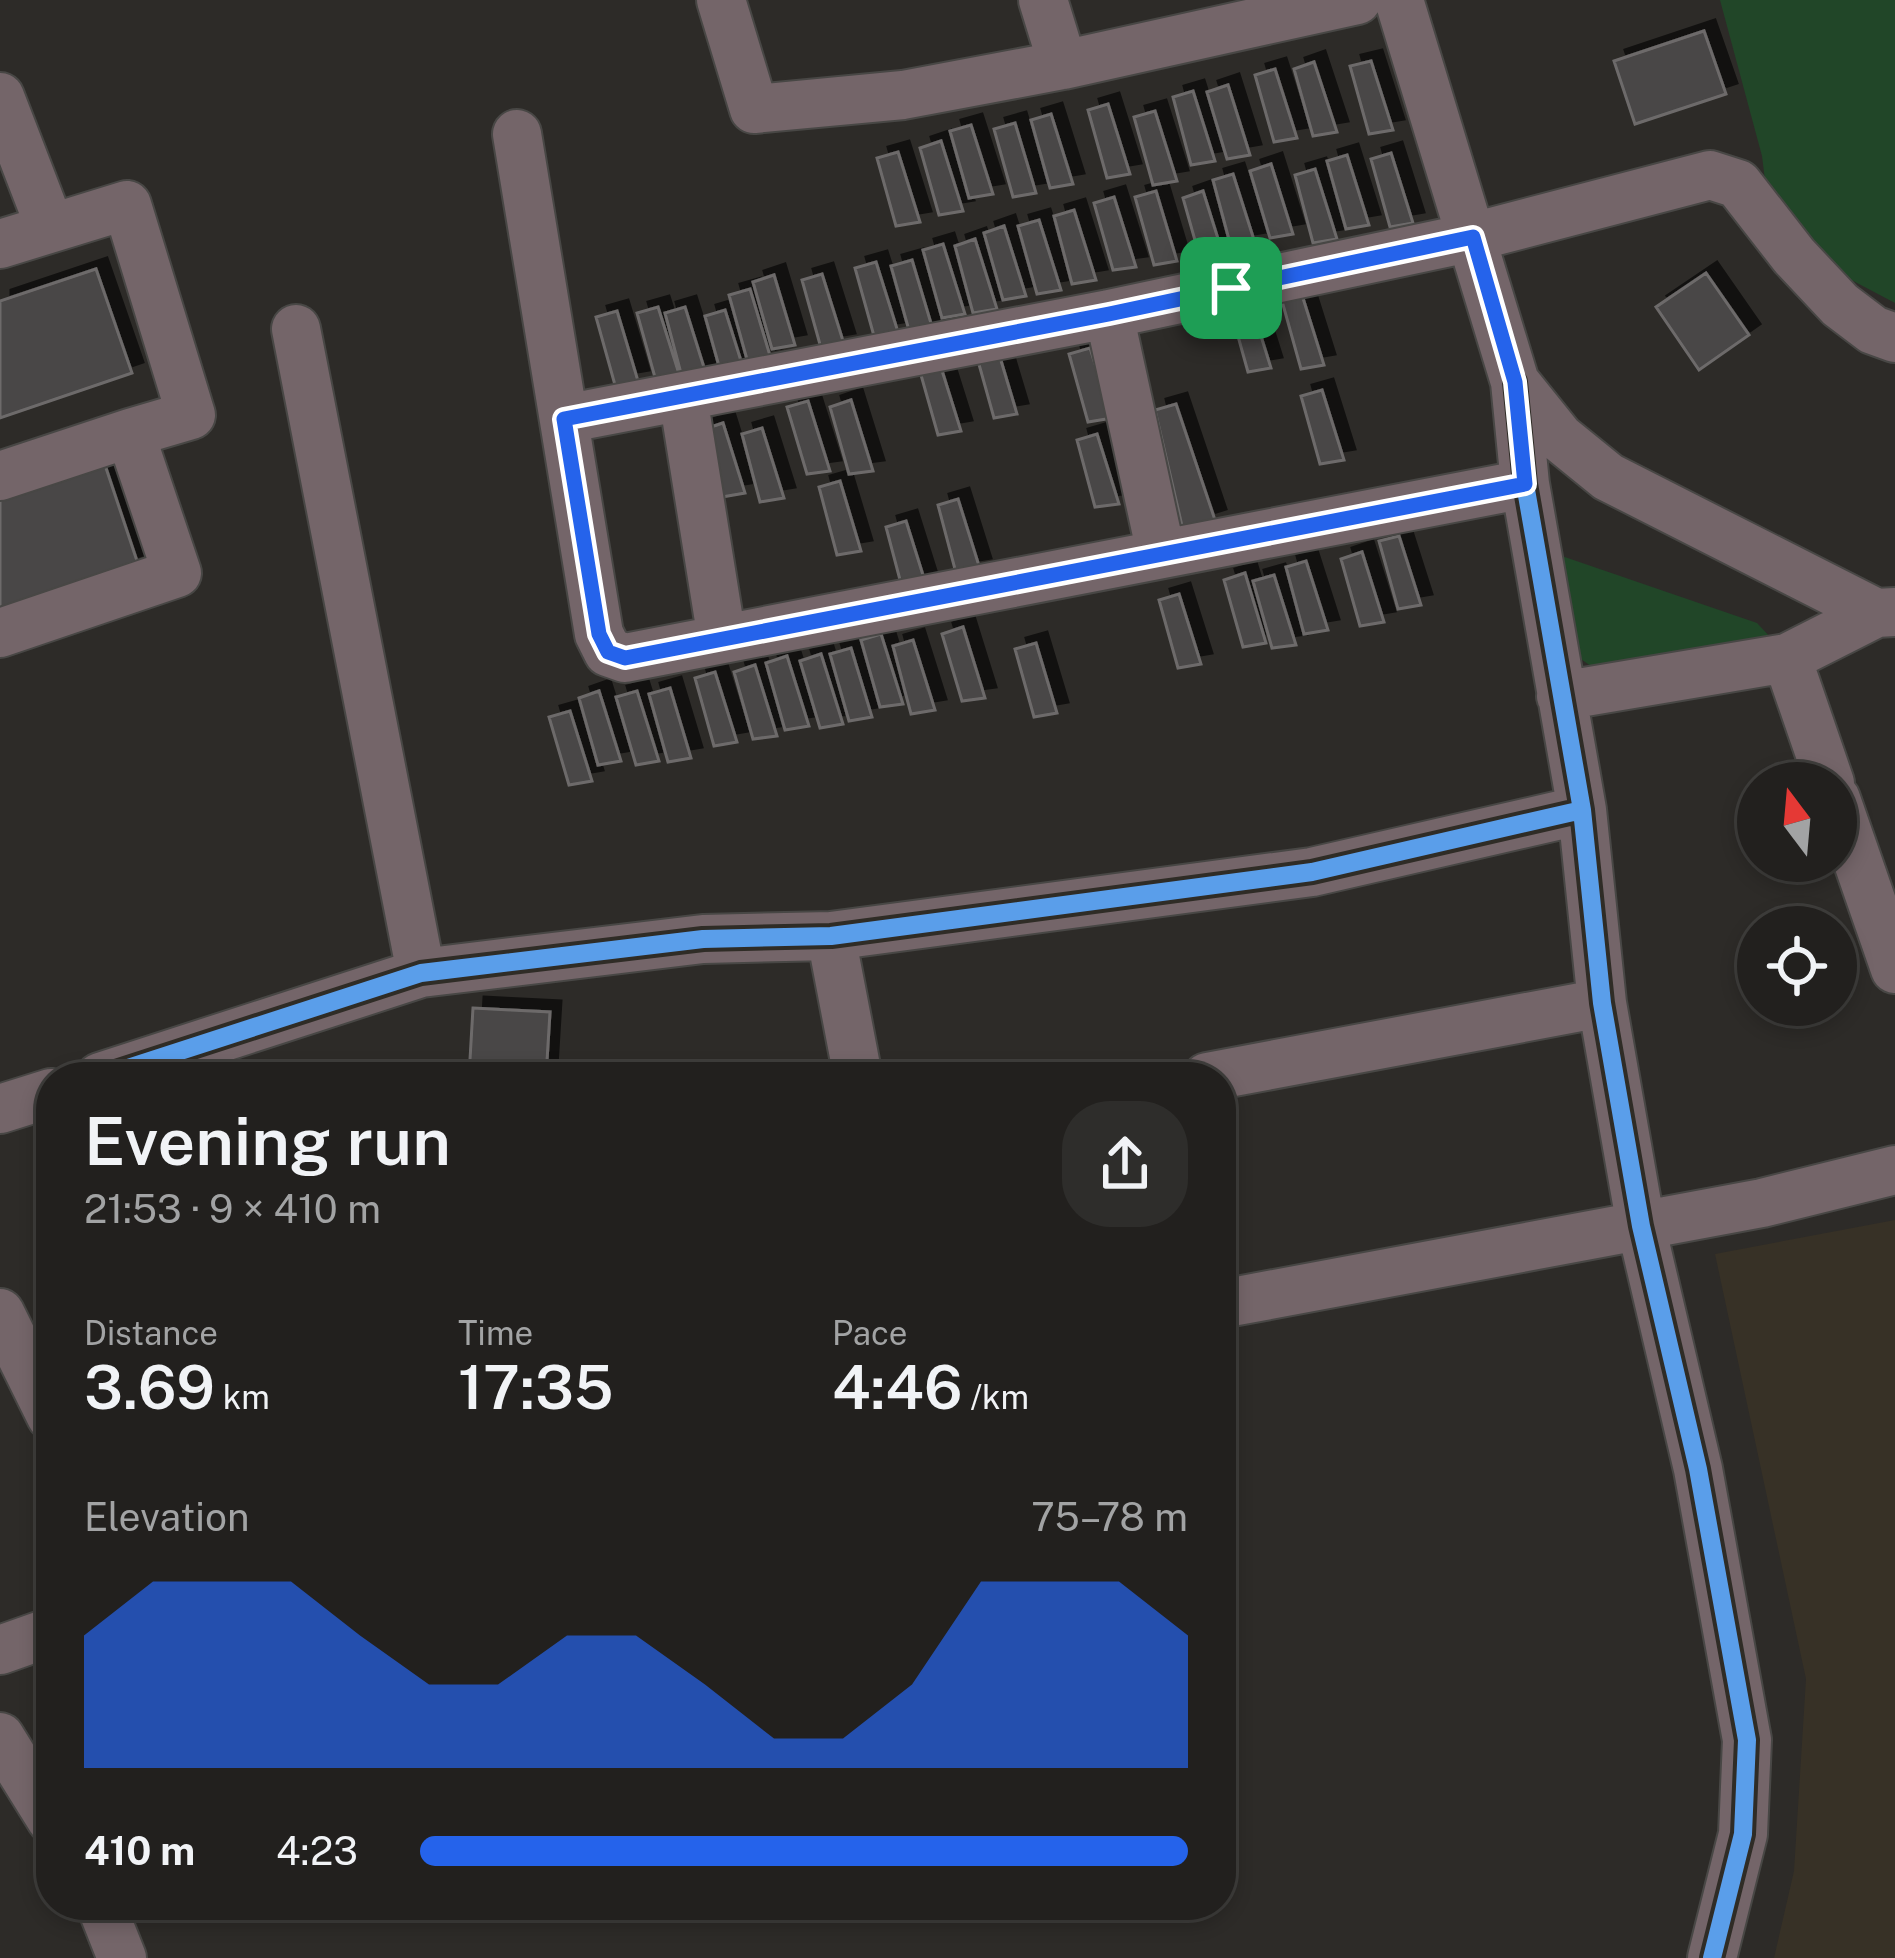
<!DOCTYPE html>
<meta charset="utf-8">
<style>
body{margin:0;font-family:"Public Sans",sans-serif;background:#2e2d2b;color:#f1f3f6;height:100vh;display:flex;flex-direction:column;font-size:45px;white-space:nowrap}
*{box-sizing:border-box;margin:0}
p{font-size:39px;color:#a2a3a4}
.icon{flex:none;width:66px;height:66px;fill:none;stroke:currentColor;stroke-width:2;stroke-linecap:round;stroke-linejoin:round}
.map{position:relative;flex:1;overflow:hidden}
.details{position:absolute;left:36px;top:1062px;width:1200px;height:858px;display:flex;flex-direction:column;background:#22201e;border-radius:48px;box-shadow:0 6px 18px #0003,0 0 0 3px #3f3e3c}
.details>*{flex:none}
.needle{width:78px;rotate:344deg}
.buttons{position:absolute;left:1737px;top:762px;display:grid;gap:24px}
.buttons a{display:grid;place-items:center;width:120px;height:120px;border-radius:50%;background:#22201e;box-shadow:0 6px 18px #0003,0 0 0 3px #3f3e3c;font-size:60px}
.pin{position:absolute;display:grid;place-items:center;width:102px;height:102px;color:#fff;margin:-51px;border-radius:24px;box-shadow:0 6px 18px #0006}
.round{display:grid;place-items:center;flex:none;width:126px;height:126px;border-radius:48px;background:#2e2d2b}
.headline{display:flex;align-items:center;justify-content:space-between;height:204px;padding:0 48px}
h1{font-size:66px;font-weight:600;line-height:90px}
.stats{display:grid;grid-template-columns:repeat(3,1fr);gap:18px;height:204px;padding:12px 48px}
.stats div{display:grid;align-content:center}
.stats b{font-size:60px;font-weight:600}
.stats small{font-size:33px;font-weight:400}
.stats p{font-size:33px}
.chart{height:336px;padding:24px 48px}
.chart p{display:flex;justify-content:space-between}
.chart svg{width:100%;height:216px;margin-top:12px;fill:#2563eb;opacity:.7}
ul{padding:0 48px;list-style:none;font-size:39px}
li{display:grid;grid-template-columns:192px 144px 1fr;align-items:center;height:90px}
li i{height:30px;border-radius:15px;background:#2563eb}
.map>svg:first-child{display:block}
.built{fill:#373126}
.green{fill:#214628}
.building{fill:#484646;stroke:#6d6b6b;stroke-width:3;filter:url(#shadow)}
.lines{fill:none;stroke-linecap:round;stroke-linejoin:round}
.minor-casing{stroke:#484745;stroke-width:52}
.minor{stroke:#746569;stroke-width:48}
.cycleway-casing{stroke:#2f2c26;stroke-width:26}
.cycleway{stroke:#5a9eea;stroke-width:18}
.route-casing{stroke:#fff;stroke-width:24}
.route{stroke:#2563eb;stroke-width:15}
</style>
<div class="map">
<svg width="1895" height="1958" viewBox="0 0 1895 1958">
<defs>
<filter id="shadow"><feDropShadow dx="11" dy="-11" stdDeviation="0" flood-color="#0009"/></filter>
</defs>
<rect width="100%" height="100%" fill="#2d2b28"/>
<path class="built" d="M1895,1220V1958H1774L1794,1871L1806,1679L1715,1254Z"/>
<path class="green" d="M1720,0H1895V303L1840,274L1766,188L1762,156Z
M1556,554L1757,623L1771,638L1598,671L1578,657Z"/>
<path class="building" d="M1704,31L1726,94L1635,124L1614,61Z
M1371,61L1393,130L1369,134L1350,66Z
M1314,62L1337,132L1313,136L1294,69Z
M1275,69L1297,138L1274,142L1255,75Z
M1228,85L1250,155L1227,159L1207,92Z
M1193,91L1215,161L1191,165L1173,97Z
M1108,104L1130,174L1107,178L1088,110Z
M1155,111L1177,181L1153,185L1134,117Z
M1051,114L1073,184L1050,188L1031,120Z
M1015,123L1036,193L1013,197L994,129Z
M971,125L993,194L969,198L950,131Z
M941,141L963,211L939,215L920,148Z
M898,152L920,222L896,226L877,158Z
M1391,153L1413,223L1390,227L1371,159Z
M1347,155L1369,225L1346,229L1327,161Z
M1271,164L1293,234L1270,238L1250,171Z
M1315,169L1337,239L1313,243L1295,175Z
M1233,174L1255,243L1231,247L1213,180Z
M1156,191L1177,261L1154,265L1135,197Z
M1203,191L1225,261L1202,265L1183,198Z
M1114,197L1136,267L1113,270L1094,203Z
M1074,210L1096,280L1072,284L1054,216Z
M1039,220L1061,290L1037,294L1018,226Z
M1004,226L1026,296L1003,300L984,233Z
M975,239L997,309L973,313L955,246Z
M943,244L965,314L942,318L923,250Z
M912,260L933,330L910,334L891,266Z
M876,262L898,332L874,336L855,268Z
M96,269L132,373L0,418V301Z
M1706,273L1749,335L1699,370L1656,307Z
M822,274L844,344L821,348L802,280Z
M774,275L795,345L772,349L753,282Z
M750,289L771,359L748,363L729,295Z
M1302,295L1324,365L1301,369L1282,301Z
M1249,298L1271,368L1248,372L1229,304Z
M658,307L680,377L656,381L637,313Z
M685,307L707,377L683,381L665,313Z
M725,310L747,380L724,384L705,316Z
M617,311L638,381L615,385L596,317Z
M996,344L1017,414L994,418L975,350Z
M1090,348L1112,418L1088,422L1069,354Z
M939,361L961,431L938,435L919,368Z
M1322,390L1344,460L1320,464L1301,396Z
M851,400L873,471L849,474L830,407Z
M808,401L830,471L807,474L787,407Z
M1176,404L1215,520L1183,530L1155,410Z
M723,423L745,493L722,497L702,430Z
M762,428L784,498L760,502L742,434Z
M1097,434L1119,504L1095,507L1077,440Z
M103,459L138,564L0,609V493Z
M840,481L861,551L837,555L819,487Z
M958,499L980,569L956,573L938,505Z
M906,521L928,591L904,595L886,527Z
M1399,536L1421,605L1398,609L1379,541Z
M1362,552L1384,622L1360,626L1341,559Z
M1306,561L1328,630L1304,634L1286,567Z
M1245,573L1266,643L1243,647L1224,580Z
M1274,575L1296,645L1272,648L1253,581Z
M1179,594L1201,664L1178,668L1159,600Z
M963,627L985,698L962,701L942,634Z
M881,634L903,704L880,707L861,640Z
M913,640L935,710L911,714L893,646Z
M1036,643L1057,713L1034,717L1015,649Z
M851,648L872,717L849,721L830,654Z
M821,654L843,724L820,728L800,661Z
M787,656L809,726L785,730L766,663Z
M755,665L777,736L753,739L734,672Z
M715,672L737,742L714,746L695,678Z
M670,688L691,758L668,762L649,694Z
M599,691L621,761L598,765L579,698Z
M637,691L659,761L636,765L616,697Z
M570,711L592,781L569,785L549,717Z
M473,1008L550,1012L546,1077H469Z"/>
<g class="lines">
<g class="minor-casing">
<path id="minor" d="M721,0L754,109L903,95L1063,65L1357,0
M1043,0L1063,65
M1399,0L1515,382L1560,438L1608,477L1876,613L1895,612
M0,97L50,227
M517,134L599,634L608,652L625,658L1525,484
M0,244L127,205L191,415L130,433L177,573L0,633
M1109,314L1161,553
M296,329L421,973
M1515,382L1525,484L1582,810L1602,1003L1641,1226L1698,1469L1747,1740L1743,1834L1712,1958
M683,397L722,639
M564,419L1109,314L1473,237L1710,175L1738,184L1794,256L1840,305L1873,330L1895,338
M0,476L130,433
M1787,658L1830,783
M1561,696L1787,658L1876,613
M1836,799L1895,969
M831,936L858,1077
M100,1077L421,973L703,939L831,936L1312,872L1582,810
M1207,1077L1602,1003
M0,1109L51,1093
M1221,1304L1762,1203L1895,1170
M0,1313L51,1416
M0,1650L51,1632
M0,1737L51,1819
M101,1905L122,1958"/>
</g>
<use href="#minor" class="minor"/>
<g class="cycleway-casing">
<path id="cycleway" d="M1515,382L1525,484L1582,810L1602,1003L1641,1226L1698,1469L1747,1740L1743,1834L1712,1958
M100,1077L421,973L703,939L831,936L1312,872L1582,810"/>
</g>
<use href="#cycleway" class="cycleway"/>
</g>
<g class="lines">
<g class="route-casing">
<path id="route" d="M1473,237L1515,382L1525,484L625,658L608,652L599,634L564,419L1109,314Z"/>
</g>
<use href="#route" class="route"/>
</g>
</svg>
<div class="buttons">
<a><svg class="needle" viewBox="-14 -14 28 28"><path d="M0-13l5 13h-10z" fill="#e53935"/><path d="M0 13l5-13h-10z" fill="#a2a3a4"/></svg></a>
<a><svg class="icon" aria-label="locate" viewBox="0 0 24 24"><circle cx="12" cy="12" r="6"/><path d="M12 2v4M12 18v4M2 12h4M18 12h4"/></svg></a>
</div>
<div class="pin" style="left:1231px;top:288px;background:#1e9e55"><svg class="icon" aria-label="arrive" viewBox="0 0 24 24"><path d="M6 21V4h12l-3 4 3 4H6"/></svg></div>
<section class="details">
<div class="headline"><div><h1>Evening run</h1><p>21:53 · 9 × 410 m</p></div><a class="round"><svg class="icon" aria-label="share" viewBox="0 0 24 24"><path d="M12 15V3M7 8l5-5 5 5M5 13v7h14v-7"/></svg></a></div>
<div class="stats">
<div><p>Distance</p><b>3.69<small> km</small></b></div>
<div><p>Time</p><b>17:35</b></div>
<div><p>Pace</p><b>4:46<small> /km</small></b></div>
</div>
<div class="chart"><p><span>Elevation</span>75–78 m</p>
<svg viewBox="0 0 160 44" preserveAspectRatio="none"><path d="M0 44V17L10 6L20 6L30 6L40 17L50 27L60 27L70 17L80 17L90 27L100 38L110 38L120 27L130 6L140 6L150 6L160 17V44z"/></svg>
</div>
<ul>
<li><b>410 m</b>4:23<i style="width:100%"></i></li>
</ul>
</section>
</div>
